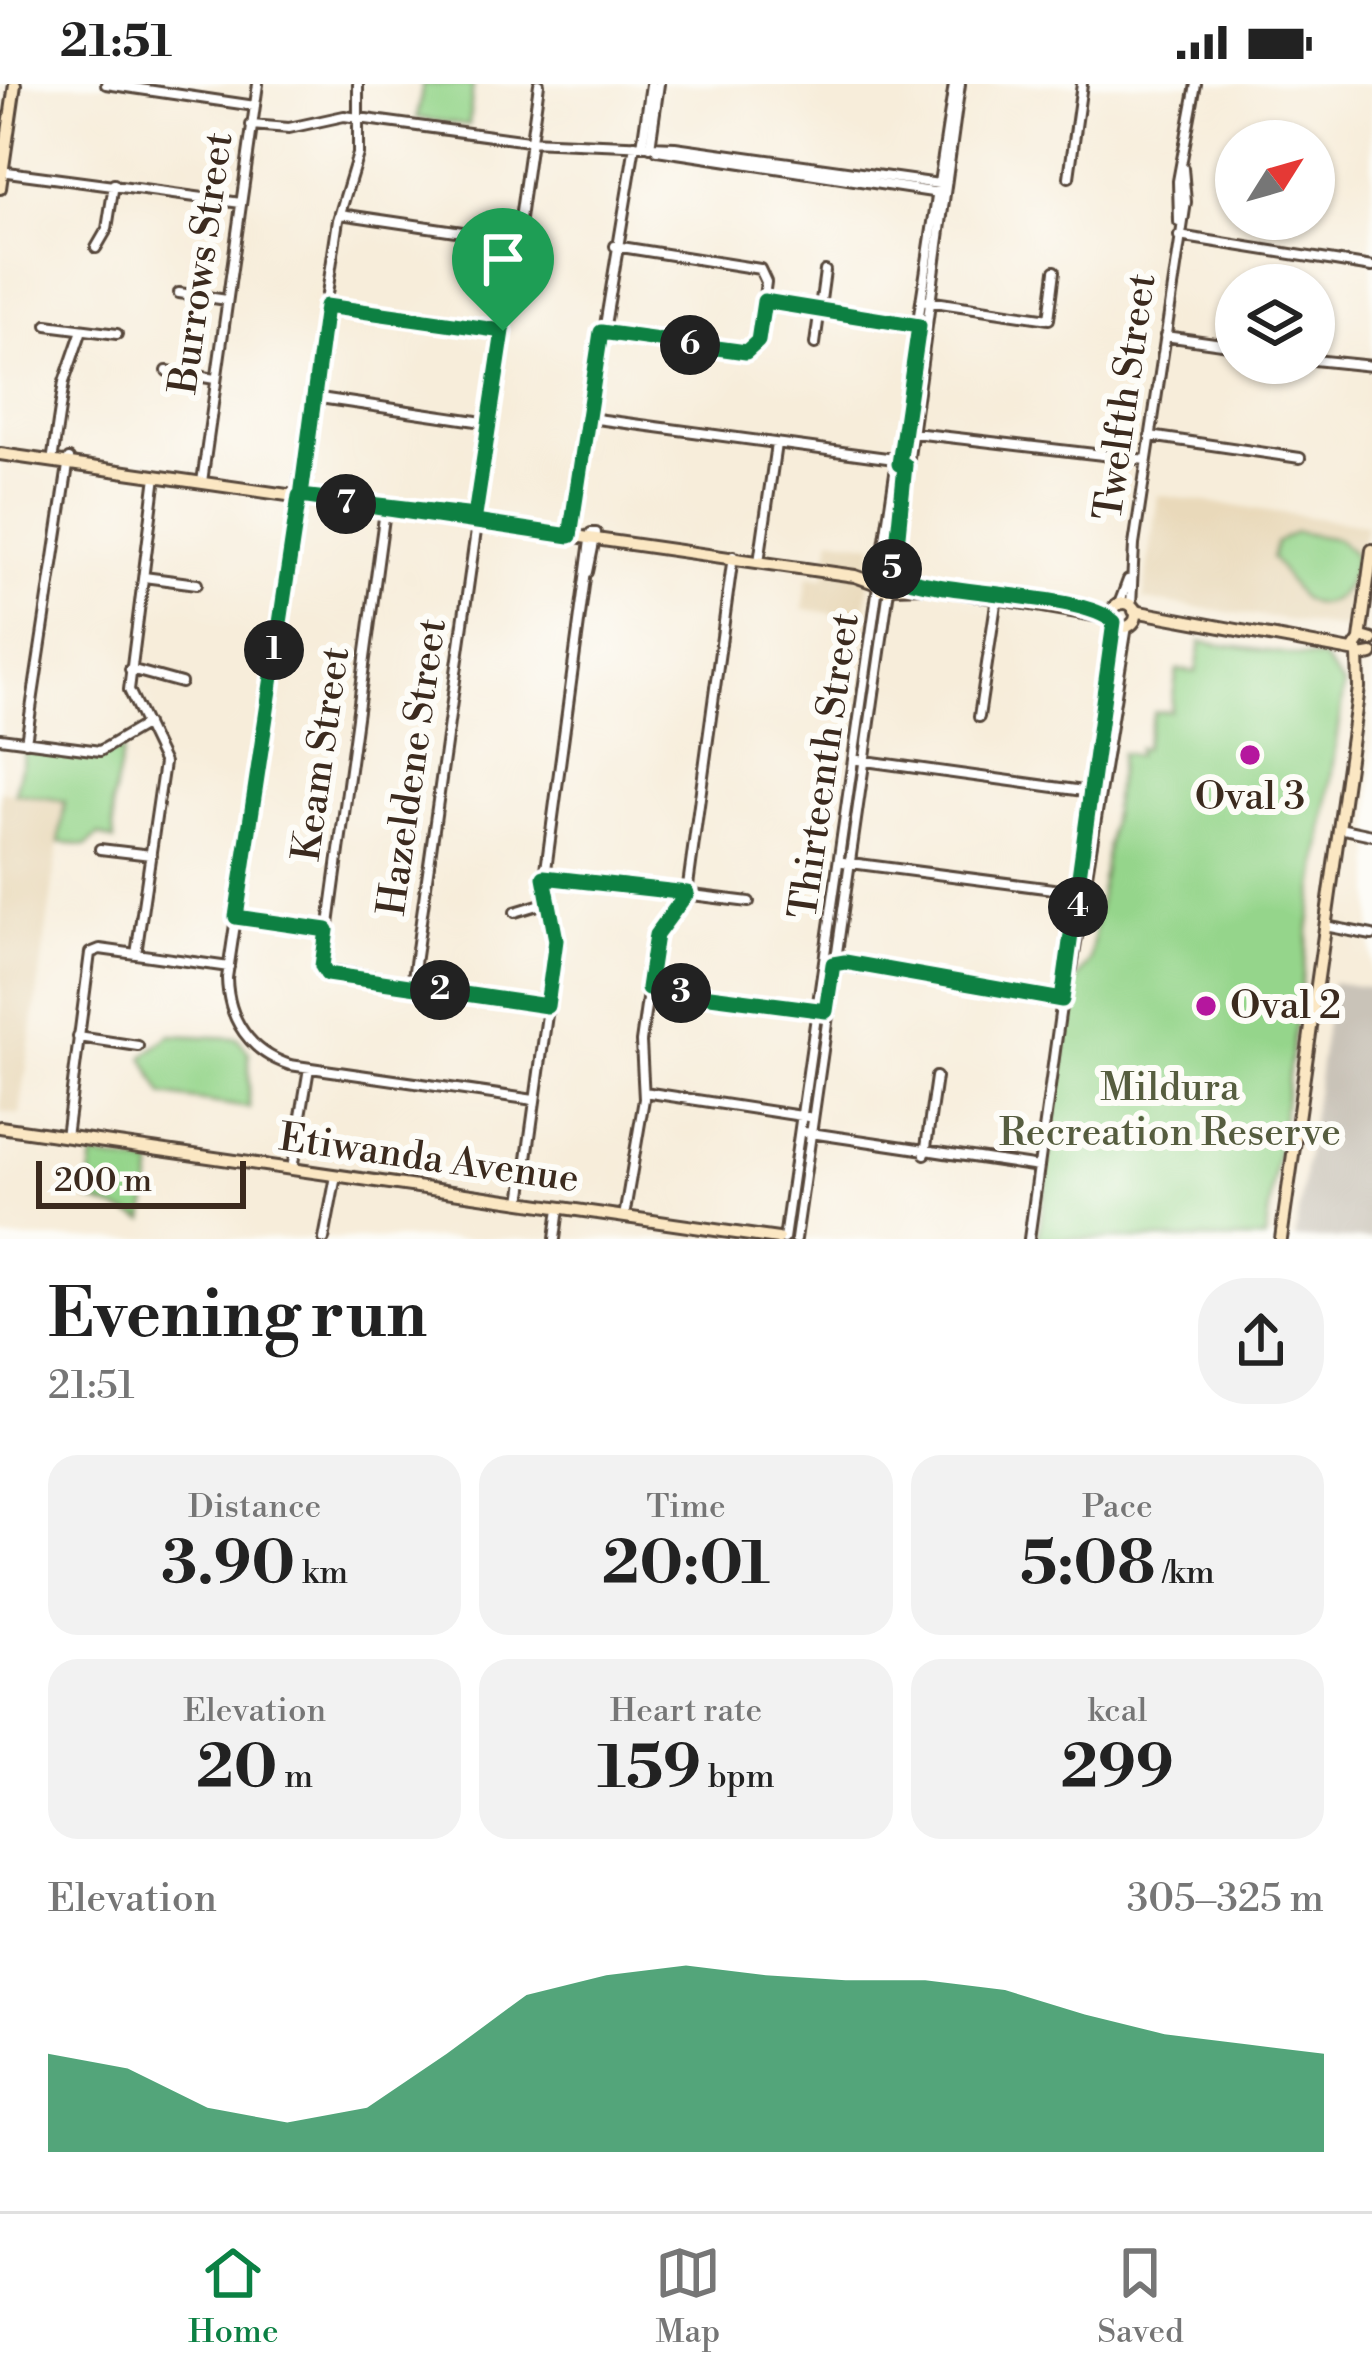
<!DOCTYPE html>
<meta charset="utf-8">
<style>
body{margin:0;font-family:"Libre Bodoni",serif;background:#f2f2f2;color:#222;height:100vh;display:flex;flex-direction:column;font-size:45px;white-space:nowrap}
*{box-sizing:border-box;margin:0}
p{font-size:39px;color:#767676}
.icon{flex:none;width:66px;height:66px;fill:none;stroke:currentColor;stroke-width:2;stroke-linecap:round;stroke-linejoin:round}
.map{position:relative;height:1155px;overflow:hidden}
.sheet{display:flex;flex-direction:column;background:#fff;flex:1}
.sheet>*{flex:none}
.needle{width:78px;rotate:53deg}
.buttons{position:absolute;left:1215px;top:36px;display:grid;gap:24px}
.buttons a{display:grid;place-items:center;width:120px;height:120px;border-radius:50%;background:#fff;box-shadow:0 3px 9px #0004;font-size:60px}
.scale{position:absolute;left:36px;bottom:30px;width:210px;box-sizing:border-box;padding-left:12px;border:6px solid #3b2a1e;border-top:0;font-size:33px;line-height:42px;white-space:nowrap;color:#3b2a1e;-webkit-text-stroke:9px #fdfcf7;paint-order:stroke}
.pin{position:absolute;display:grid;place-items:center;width:102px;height:102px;color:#fff;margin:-123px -51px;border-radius:50% 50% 50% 0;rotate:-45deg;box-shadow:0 0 12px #0007}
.pin .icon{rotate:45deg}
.km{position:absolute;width:60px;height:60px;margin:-30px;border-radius:50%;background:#222;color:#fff;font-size:33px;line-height:60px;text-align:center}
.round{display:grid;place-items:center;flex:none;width:126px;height:126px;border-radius:48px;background:#f2f2f2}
.headline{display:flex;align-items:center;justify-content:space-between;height:204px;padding:0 48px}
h1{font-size:66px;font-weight:800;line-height:90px}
.figures{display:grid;grid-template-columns:repeat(3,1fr);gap:18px;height:204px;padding:12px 48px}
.figures div{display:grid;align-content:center;border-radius:30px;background:#f2f2f2;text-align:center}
.figures b{font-size:60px;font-weight:800}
.figures small{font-size:33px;font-weight:400}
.figures p{font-size:33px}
.chart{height:336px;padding:24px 48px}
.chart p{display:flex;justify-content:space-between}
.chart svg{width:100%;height:216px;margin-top:12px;fill:#0b8043;opacity:.7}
.status{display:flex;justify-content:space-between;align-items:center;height:84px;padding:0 60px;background:#fff;direction:ltr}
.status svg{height:33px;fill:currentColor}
.tab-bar{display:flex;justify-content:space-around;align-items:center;height:168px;border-top:3px solid #e0e0e0;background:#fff;font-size:33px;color:#767676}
.tab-bar a{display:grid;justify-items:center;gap:6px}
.tab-bar .active{color:#0b8043}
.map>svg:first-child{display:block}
.built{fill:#e9d9ba}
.industrial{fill:#c9c3b8}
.green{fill:#95d58b;stroke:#688054;stroke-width:3}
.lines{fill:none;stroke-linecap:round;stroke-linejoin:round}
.street-casing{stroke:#57473a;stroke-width:14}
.secondary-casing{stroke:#57473a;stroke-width:16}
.street{stroke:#fff;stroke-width:8}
.secondary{stroke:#fbe7c3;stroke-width:10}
.route-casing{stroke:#fff;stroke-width:24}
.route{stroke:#0b8043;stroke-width:15}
.poi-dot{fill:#b5179e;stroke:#fdfcf7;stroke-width:4.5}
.labels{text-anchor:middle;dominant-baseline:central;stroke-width:12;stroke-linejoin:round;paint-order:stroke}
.street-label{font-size:39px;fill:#3b2a1e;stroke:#fdfcf7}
.poi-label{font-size:39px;fill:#3b2a1e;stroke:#fdfcf7}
.park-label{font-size:39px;fill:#565d3f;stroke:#fdfcf7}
</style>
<div class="status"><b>21:51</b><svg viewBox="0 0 49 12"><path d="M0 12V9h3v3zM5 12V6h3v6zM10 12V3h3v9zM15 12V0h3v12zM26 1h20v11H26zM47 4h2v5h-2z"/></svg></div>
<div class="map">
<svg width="1372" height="1155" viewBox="0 0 1372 1155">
<rect width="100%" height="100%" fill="#fdfcf7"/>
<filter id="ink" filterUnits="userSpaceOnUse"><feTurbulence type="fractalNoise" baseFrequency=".00833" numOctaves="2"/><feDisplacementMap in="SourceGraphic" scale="24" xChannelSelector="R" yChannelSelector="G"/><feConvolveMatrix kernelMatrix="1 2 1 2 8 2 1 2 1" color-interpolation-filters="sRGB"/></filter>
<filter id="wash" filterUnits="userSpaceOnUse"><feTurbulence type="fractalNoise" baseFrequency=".004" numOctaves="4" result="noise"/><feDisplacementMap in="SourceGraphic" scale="48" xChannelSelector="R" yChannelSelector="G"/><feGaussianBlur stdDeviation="2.7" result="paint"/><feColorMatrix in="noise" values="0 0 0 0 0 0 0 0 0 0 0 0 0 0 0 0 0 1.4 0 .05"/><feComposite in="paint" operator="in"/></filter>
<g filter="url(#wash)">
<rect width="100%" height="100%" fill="#f7edda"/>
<path class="built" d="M1158,411L1366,441L1349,545L1143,516Z
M831,453L874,460L864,534L803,525L808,492L825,493Z
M0,707L65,717L20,1031L0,1028Z"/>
<path class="industrial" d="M1332,898L1372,904V1155H1295Z"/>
<path class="green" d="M423,0H473L469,41L417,34Z
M1295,448L1337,455L1353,469C1359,495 1330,536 1301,513C1289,503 1283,485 1272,474L1276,459Z
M1201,558L1323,575L1344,602L1265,1155H1038L1074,899L1090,877L1121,669L1137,672L1138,664L1144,665L1154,628L1171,627L1177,586L1196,588Z
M123,665L112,719L114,757L99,751L86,762L59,758L65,717L15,709L25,666L91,674Z
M170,951L237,954L249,969V1024L163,1011L143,973Z
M93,1073L153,1082L145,1136L87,1115Z"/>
</g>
<g filter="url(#ink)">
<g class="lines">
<g class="street-casing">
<path id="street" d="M106,0L255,22
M251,41L289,44L344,32L528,57L675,63L946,101
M642,62L651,0
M650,63L659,0
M657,66L939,109
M0,87L241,119
M1069,93L1082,0
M340,130L517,156
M1179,138L1178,97L1196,0
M1179,152L1372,183
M96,164L107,145L114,100
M179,209L227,216
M764,216L923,242
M927,217L1049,235L1055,187
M326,222L503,247
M47,241L117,250
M601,248L741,268L758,257L766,198L760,185L615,162
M1165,252L1236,262
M815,260L825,187
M1314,276L1372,282
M167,287L215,295
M313,313L490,339
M589,334L902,376
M905,348L1146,376
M1150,352L1300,374
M52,378L64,298L81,249
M202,398L258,0
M297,411L338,136L358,70V0
M299,412L227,894C228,936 250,968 290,981L534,1016
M386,419L323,885L547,922
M570,452L635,61
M759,478L776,360
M880,488L954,0
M893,490L960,0
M144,493L197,500
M1119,520L1128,496
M1131,522L1134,461L1186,118L1183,84
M130,585L181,599
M979,633L997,513
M0,654L100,667L146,640
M26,658L69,375
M858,676L1098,709
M1339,744L1372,751
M100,765L151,771
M843,778L1084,809
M545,793L749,818
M515,828L548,818
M235,833L327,846
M1325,842L1372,851
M136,870L164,679L129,606L156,392
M834,880L1062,916
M1072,884L1127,542
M412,901L539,0
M648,904L825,927
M78,953L138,962
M644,1008L808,1033
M804,1048L1039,1083
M66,1053L90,869L100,865L229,883
M925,1070L936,993
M292,1085L309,984
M521,1118L556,866L545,793L591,449H596L588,488
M624,1133L644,1015L641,958L656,851L687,809L733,472
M324,1155L336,1092
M555,1155L559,1124
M784,1155L878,502
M796,1155L889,505
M1029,1155L1114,538"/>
</g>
<g class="secondary-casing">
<path id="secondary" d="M0,104L15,0
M0,370L855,492L877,500
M876 496a10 10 0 1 1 20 0a10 10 0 1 1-20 0Z
M893,503L926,502L1112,534
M1112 531a12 12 0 1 1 24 0a12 12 0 1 1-24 0Z
M1134,527L1357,568
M1360,555L1372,466
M1372,556L1362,553L1355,563L1360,572L1372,570
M0,1043L778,1155
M1281,1155L1359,604L1358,570"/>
</g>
<use href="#street" class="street"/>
<use href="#secondary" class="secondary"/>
</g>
</g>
<g class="lines" filter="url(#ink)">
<g class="route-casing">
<path id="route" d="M503,247L475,432L301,412H299L236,833L327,846L322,882L327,890L547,922L556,856L544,793L687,809L656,851L648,904L826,927L833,880L845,878L1062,916L1114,538C1081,508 947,513 894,491L905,381L899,380L919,242L764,217L758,257L746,268L601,248L570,452L301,412L326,222L503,247"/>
</g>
<use href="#route" class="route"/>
</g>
<g class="poi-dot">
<circle cx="1250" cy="671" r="12"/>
<circle cx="1206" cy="922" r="12"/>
</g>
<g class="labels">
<g class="street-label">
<text transform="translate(202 179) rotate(-82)">Burrows Street</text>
<text transform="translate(1126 313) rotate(-82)">Twelfth Street</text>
<text transform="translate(322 670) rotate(-82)">Keam Street</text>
<text transform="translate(825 682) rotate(-82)">Thirteenth Street</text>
<text transform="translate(413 683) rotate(-82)">Hazeldene Street</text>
<text transform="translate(429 1075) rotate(8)">Etiwanda Avenue</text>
</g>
<g class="poi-label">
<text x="1250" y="713">Oval 3</text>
<text x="1230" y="922" text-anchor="start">Oval 2</text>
</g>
<g class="park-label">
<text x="1170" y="1004">Mildura<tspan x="1170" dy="45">Recreation Reserve</tspan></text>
</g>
</g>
</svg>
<div class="buttons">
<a><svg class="needle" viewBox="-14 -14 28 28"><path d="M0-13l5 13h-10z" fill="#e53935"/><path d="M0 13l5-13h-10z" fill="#767676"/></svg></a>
<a><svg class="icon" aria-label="layers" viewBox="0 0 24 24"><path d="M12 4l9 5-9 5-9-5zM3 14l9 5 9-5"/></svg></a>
</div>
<div class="scale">200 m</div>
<div class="pin" style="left:503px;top:247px;background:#1e9e55"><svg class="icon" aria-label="arrive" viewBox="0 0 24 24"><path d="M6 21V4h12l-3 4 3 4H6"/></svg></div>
<b class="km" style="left:274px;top:566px">1</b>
<b class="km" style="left:440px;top:906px">2</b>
<b class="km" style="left:681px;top:909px">3</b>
<b class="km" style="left:1078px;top:823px">4</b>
<b class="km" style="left:892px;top:485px">5</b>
<b class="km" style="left:690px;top:261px">6</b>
<b class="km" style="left:346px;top:420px">7</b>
</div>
<section class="sheet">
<div class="headline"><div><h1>Evening run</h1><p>21:51</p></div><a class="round"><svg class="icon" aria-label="share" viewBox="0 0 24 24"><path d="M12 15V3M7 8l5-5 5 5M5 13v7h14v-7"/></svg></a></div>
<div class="figures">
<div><p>Distance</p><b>3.90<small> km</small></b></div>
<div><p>Time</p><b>20:01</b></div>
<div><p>Pace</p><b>5:08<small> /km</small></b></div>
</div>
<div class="figures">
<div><p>Elevation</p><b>20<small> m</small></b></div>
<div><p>Heart rate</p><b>159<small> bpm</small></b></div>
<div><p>kcal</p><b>299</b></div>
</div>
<div class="chart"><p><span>Elevation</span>305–325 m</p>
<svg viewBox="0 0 160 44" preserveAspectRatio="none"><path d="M0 44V24L10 27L20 35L30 38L40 35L50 24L60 12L70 8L80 6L90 8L100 9L110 9L120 11L130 16L140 20L150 22L160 24V44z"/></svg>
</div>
</section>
<nav class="tab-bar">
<a class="active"><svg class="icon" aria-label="home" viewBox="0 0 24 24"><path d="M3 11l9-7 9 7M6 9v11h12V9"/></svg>Home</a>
<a><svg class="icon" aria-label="map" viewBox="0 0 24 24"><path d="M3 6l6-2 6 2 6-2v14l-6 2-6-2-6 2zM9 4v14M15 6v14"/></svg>Map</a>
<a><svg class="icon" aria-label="saved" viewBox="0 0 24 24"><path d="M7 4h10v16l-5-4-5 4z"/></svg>Saved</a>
</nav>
